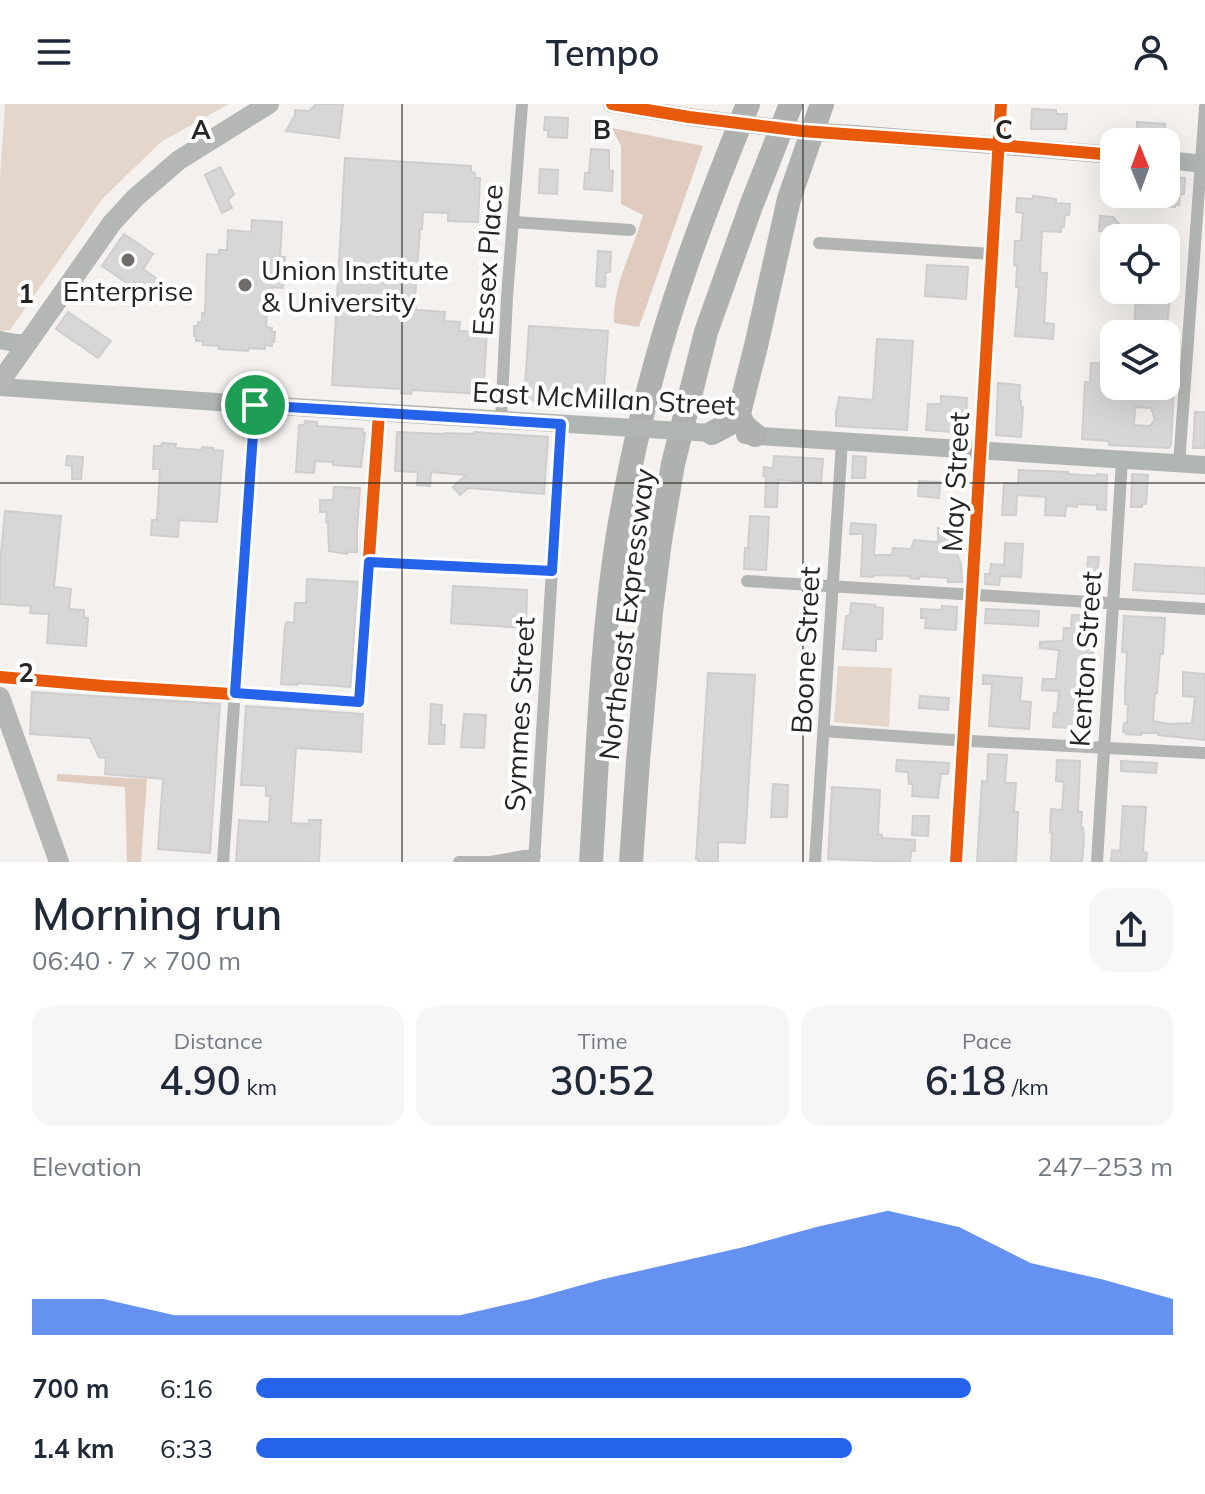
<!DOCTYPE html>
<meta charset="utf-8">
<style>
body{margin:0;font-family:Mulish,sans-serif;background:#f6f6f7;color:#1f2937;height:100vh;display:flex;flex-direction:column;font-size:30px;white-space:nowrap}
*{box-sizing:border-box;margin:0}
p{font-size:26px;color:#747a83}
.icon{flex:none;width:44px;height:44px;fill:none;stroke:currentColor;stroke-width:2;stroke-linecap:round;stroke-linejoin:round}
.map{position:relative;height:758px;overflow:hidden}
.panel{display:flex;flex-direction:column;background:#fff;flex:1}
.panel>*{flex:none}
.needle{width:52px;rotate:359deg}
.fabs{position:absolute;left:1100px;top:24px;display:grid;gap:16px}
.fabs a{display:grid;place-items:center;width:80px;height:80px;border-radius:16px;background:#fff;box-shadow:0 8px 32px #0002;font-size:40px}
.pin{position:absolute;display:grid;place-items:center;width:68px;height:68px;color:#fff;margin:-34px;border:4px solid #fff;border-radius:50%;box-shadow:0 2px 8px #0007}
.round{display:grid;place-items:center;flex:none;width:84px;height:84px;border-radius:24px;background:#f6f6f7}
.summary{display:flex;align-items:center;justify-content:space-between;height:136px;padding:0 32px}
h1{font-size:44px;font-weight:600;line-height:60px}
.metrics{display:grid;grid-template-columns:repeat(3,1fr);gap:12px;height:136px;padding:8px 32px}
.metrics div{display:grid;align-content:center;border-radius:20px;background:#f6f6f7;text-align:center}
.metrics b{font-size:40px;font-weight:600}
.metrics small{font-size:22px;font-weight:400}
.metrics p{font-size:22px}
.chart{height:224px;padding:16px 32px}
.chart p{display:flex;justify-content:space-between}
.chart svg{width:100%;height:144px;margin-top:8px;fill:#2563eb;opacity:.7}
ul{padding:0 32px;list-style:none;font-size:26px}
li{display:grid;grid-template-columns:128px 96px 1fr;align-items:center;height:60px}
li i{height:20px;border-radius:10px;background:#2563eb}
header{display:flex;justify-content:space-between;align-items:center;height:104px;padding:0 32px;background:#fff;font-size:36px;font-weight:600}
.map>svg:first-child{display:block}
.green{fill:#e4d6ca}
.forest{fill:#dfccbe}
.building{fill:#d9d7d6;stroke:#d0cdce;stroke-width:2;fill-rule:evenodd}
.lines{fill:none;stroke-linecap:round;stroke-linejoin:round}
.street{stroke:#b2b5b2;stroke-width:12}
.secondary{stroke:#b1b5b1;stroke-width:18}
.primary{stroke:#b4b7b3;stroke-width:20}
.highway{stroke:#afb1ae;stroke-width:24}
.secondary-bridge{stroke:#b1b5b1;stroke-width:18}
.cycleway-casing{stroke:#fff;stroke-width:17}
.cycleway{stroke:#e8590c;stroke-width:12}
.route-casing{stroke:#fff;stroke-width:16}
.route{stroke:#2563eb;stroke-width:10}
.grid{fill:none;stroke:#272422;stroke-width:2;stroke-opacity:0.55}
.poi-dot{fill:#6f6c69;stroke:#fff;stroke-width:3}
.labels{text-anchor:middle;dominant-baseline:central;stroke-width:8;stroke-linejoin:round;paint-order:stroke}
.street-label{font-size:28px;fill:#272422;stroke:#fff}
.poi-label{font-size:28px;fill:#272422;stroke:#fff;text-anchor:start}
.grid-label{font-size:26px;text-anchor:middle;font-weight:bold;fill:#272422;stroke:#fff;stroke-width:8;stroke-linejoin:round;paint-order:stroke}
</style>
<header><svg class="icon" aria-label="menu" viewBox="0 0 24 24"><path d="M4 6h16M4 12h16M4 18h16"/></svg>Tempo<svg class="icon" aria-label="person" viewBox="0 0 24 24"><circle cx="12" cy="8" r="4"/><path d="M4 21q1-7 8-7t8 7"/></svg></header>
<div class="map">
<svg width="1205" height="758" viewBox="0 0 1205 758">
<rect width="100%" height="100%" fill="#f4f1ee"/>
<path class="green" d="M5,0H229L161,38L102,95L10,226L0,227V73Z
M838,562L892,564L889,623L834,618Z"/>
<path class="forest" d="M612,24L703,42L639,223L614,219C612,181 633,147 643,111L621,100V42Z
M57,670L147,675L141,758H127L125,683L57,677Z"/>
<path class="building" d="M316,0H343L339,34L286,27L295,11V6L309,7Z
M1032,5L1056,6V10H1067L1066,25H1031Z
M545,13L568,14L567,34L548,33V26H544Z
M1137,18L1165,20V33L1156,34V36L1146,35V30L1137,29Z
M591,45L609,46V66L613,67L612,87L584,85L585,69H589Z
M345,54L471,62V68L475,69V74H480L478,118L448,117V109L423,108L422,125H420L415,195L416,206L445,208L444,217L460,218L459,227L487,228L483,290L412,286L411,290L401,289L402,285L332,281Z
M220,63L234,90L228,96L232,104L222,109L205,71Z
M540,65L558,66L557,90L539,89Z
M1166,73L1185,74L1184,90H1180L1179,101H1176L1175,103L1158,102L1159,90H1166Z
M1033,92L1056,95V99L1070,100L1069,111H1065L1064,123H1061V128L1042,127L1040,169H1047L1044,219L1054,220L1053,235L1015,232L1019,183H1016L1017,162L1014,161L1015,137H1021L1023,109L1016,108L1017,94L1033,95Z
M1100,112L1113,113L1127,129L1099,127Z
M252,116L282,118L280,153H285L283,184L272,183V190H268L266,223L272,224V228H275L274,238H272V242L265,241V245L249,244L248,247L219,245V242L203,241V237H196V232H194V222H198V218H202V209L205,210L207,150L219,151V146H227L228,126L251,128Z
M124,130L153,150L143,165L157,175L148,188L134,178L131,182L102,162Z
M598,147L611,148L610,168H606L605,183L596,182Z
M927,161L968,163L966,195L925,192Z
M1156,186H1171L1167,220H1170V230H1138V226H1134L1136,191L1155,190Z
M68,208L111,237L98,254L56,225Z
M529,222L608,227L603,300L570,298L569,300L557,299V297L524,296Z
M877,235L913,237L907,326L836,322V306H837L839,293L873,296Z
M1091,259L1108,260L1107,280H1114V282L1174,285L1171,341L1169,344L1109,341V337L1082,335L1085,278L1090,279ZM1135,303L1151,304L1155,315L1150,322L1134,321Z
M998,279L1020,281L1019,297H1021V303H1023L1021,333L996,331Z
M941,292L967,294L965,329L926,326L928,300H941Z
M1195,308H1205V344H1193Z
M305,317L317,318V322L363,325V329H365L361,363L333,361V358L315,357L314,369L296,368L299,321H304Z
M397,328L445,330V329L474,330V328L548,333L544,390L468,384L460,391L453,383L466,371L431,368L430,382L417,381L418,368L395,367Z
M162,339L176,340L175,344L202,346V343L213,344V346L223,347L217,418L179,416L178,433L151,431L152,416H157L160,365H153L154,342H161Z
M67,352L83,353L81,375H72V362L66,361Z
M774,352L823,355L821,379L778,376L777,403H765L766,373L763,372L764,363L773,364Z
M853,352L866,353L865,374H852Z
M1019,366L1068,368V370L1097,372V370L1107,371L1106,406L1097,405V401L1077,400V403L1066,402L1065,412L1045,411L1046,393L1017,391L1016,411H1002L1004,379L1018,380Z
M1132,370L1148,371L1146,400H1142V403H1131Z
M919,377L940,378L939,394L918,392Z
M334,383L360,384L357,425V448H347V450L329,447L328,419L326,418L327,408H320V396H333Z
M5,407L61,412L54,483L71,485L69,505L84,506V513L88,514L86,542L47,539L49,510L30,509L31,502L0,500V459Z
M750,412L769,413L766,466L744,465L745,444H748Z
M851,419L876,421L874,451H892L893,444L911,445L914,436L938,438V424L965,426L964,444L955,445L961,460L962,478H948V474L919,472V475L910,474V472L873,471V473L861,472L863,430H850Z
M1005,439L1023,440L1021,473L1000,472L999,481L985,480V470H990L991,460L1004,461Z
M1088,453H1099L1096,481L1087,480Z
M1135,460L1205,464V490L1133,486Z
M307,475L358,478L351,583L297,579V581L281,580L285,522L287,518L294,519L295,499H306Z
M453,482L527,486L526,524L451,519Z
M851,499L875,501V503L883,504L882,535H876V547L843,545L846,512L850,511Z
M942,502L957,503L956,526L925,524L926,514H921V505L942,506Z
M986,505L1039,507L1038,522L985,519Z
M1072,511L1099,512L1094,545H1093V549H1090L1088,592H1091L1089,625L1053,623L1054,609H1057L1059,587L1042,586L1043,575H1056L1059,546L1040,544V538L1063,537L1064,524H1071Z
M1124,512L1165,514L1163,550H1160L1157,589H1155L1153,617L1169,620L1192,619L1195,593L1183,592V568L1205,570V636L1158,631V629H1141V631L1126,630L1127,628H1123L1124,619H1127L1128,601L1125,600V588L1127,548H1122Z
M708,569L755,571L745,739L718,738V758H698V755H696Z
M983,571L1022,574L1020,597L1031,598L1029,625L989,622L992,580H983Z
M32,588L220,600L210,749L158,745L163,675L105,670L106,654L99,653L90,634L30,630Z
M920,592L949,594L948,606L919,604Z
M431,600L442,601L441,621H445L444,640H429Z
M246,602L363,610L361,648L296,644L291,719L309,720V716H321L319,758H236L239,716L269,718L270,692H266V682L241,681Z
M464,610L486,611L484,644L461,643Z
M988,650L1007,651L1005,679H1016L1014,708H1018L1016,758H977L982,677L987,678Z
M897,656L949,659L948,670H941L938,694L912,692L913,680H909L908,668L896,667Z
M1057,656L1080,657L1078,707L1082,708L1081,723L1083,724L1084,734L1082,758H1051L1052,729L1050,728L1051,705L1062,706L1064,678L1056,677Z
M1121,657L1157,659L1156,669L1121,667Z
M773,680L788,681L787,713H771Z
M832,683L880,686L878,730L882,731V734L915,736V747H911L910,758L828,755Z
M1123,702L1146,703L1143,748L1147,749L1146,758L1111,757L1112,746L1120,747Z
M913,712H929L928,732L912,731Z"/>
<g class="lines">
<path class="street" d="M514,118L630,126
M819,139L992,150
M501,316L507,193L522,0
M1179,360L1205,3
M369,458L552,467
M747,477L1205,505
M0,573L104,582L359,598L379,309
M824,627L952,636L1205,649
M223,758L255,301
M459,758H490L524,752H535
M534,758L561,320
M815,758L842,337
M956,758L1001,0
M1097,758L1122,356"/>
<path class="secondary" d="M612,0L689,13
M855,30L1114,51
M1166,56L1205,60
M0,236L15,239H28
M0,283L246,300L617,323
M745,331L1205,361"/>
<path class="primary" d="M0,278L112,119L135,94L179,56L269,0
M0,593L59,758"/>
<path class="highway" d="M739,309C741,320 746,324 755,331
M712,329L729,320L739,309L756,242L789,95L822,0
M591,758C598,649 601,538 618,430C633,340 655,251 685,165C704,109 726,55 748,0
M631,758L638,657L651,508L660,437L673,360L706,228L751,102L791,0"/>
<path class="secondary-bridge" d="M689,13L802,27L855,30
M617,323L712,329"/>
<g class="cycleway-casing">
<path id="cycleway" d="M612,0L689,13L802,27L1011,42L1114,51
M0,573L104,582L359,598L379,309
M956,758L1001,0"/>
</g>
<use href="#cycleway" class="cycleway"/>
</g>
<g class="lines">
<g class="route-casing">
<path id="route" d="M255,301L561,320L552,467L369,458L359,598L235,589Z"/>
</g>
<use href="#route" class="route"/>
</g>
<path class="grid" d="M402,0V758M803,0V758M0,379H1205"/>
<g class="poi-dot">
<circle cx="128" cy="156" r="8"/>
<circle cx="245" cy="181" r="8"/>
</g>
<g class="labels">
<g class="street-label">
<text transform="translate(487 156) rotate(-86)">Essex Place</text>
<text transform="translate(604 294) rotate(3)">East McMillan Street</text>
<text transform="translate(955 378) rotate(-87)">May Street</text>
<text transform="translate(626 510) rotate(-83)">Northeast Expressway</text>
<text transform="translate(805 546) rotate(-87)">Boone Street</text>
<text transform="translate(1085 555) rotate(-86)">Kenton Street</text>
<text transform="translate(519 610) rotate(-87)">Symmes Street</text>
</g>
<g class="poi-label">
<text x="261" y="165">Union Institute<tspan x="261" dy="32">&amp; University</tspan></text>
<text x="128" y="186" text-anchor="middle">Enterprise</text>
</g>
</g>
<g class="grid-label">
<text x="201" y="35">A</text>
<text x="602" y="35">B</text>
<text x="1004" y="35">C</text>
<text x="26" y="199">1</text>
<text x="26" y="578">2</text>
</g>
</svg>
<div class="fabs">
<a><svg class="needle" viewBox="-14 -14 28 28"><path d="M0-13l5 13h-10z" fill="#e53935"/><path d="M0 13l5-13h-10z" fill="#747a83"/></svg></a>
<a><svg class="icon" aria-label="locate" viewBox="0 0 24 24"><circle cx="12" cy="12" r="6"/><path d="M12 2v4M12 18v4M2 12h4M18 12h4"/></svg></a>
<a><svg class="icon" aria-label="layers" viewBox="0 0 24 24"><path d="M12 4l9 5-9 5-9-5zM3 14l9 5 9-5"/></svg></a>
</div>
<div class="pin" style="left:255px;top:301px;background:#1e9e55"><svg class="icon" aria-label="arrive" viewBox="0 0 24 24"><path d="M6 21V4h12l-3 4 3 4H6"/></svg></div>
</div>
<section class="panel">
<div class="summary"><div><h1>Morning run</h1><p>06:40 · 7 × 700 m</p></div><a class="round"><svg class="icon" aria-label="share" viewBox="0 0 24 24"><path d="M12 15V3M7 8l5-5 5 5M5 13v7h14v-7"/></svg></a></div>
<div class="metrics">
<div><p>Distance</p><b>4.90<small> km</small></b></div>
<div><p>Time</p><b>30:52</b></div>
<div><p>Pace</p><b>6:18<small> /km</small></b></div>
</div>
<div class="chart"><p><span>Elevation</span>247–253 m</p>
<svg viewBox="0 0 160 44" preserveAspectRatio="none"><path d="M0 44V33L10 33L20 38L30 38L40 38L50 38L60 38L70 33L80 27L90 22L100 17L110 11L120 6L130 11L140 22L150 27L160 33V44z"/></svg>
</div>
<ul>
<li><b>700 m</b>6:16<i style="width:78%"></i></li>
<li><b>1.4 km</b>6:33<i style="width:65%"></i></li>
</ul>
</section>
